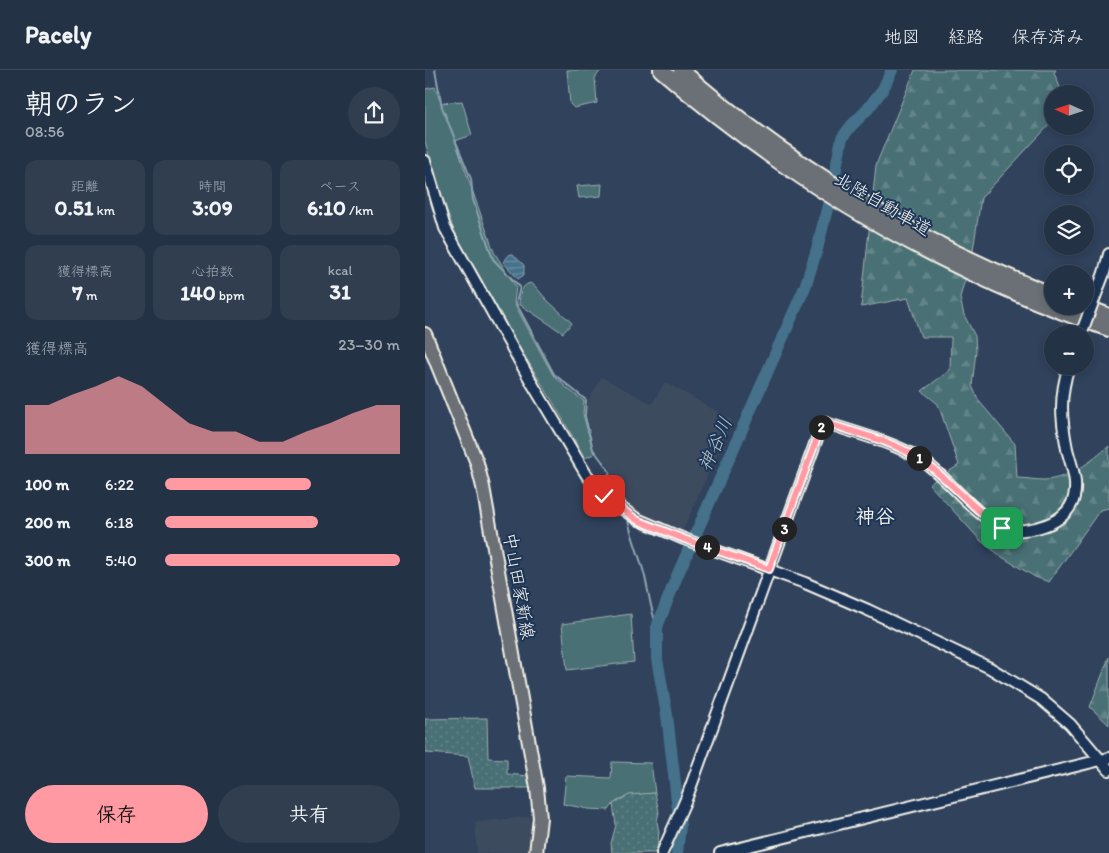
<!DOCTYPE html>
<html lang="ja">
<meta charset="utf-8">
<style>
body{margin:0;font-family:Itim,"Klee One",sans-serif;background:#303e50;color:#f1f3f6;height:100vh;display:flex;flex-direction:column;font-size:19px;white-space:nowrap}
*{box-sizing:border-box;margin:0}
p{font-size:16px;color:#a3aab3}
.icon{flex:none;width:28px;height:28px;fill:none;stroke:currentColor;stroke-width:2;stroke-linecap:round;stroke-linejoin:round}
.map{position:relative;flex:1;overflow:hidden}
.drawer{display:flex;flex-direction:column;background:#243245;width:425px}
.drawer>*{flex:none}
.needle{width:32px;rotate:273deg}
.tools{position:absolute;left:619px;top:15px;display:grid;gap:10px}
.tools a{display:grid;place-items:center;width:50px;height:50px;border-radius:50%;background:#243245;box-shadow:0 2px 8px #0003,0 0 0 1px #414d5e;font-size:25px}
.pin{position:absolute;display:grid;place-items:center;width:42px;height:42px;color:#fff;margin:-21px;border-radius:10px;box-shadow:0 2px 8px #0006}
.km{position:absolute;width:25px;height:25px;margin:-12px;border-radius:50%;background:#222;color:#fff;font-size:14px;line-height:25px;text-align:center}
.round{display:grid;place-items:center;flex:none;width:52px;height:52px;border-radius:26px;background:#303e50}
.head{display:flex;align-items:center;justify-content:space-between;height:85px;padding:0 25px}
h1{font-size:28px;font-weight:700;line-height:38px}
.stats{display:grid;grid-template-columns:repeat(3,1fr);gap:8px;height:85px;padding:5px 25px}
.stats div{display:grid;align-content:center;border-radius:12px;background:#303e50;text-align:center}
.stats b{font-size:21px;font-weight:700}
.stats small{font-size:14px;font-weight:400}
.stats p{font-size:14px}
.chart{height:140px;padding:10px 25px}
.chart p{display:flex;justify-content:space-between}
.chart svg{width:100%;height:90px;margin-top:5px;fill:#ff9aa2;opacity:.7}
.cta{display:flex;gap:10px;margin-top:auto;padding:10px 25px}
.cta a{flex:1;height:58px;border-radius:30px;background:#ff9aa2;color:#111;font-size:20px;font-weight:700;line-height:58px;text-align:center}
.cta a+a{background:#303e50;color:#f1f3f6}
ul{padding:0 25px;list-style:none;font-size:16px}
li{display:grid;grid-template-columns:80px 60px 1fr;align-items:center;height:38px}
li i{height:12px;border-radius:6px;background:#ff9aa2}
header{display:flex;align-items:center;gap:30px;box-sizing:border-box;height:70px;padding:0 25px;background:#243245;border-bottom:1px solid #414d5e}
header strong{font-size:24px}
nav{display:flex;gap:28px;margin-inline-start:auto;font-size:18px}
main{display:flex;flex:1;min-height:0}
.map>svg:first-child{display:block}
.built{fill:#3e4b5f}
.grass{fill:#487075;stroke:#9eb0ae}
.forest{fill:url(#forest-firs);stroke:#9eb0ae}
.park{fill:url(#park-dots);stroke:#9eb0ae}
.water{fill:url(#water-rules);stroke:#8ba4b0}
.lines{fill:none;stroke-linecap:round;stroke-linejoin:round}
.stream{stroke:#8ba4b0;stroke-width:2}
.river{stroke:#45718b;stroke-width:12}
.minor-casing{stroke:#f4f1e8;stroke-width:14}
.major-casing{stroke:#f4f1e8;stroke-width:16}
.highway-casing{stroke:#f4f1e8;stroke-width:18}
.minor{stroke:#1d3557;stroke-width:10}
.major{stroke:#6a7074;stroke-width:12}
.highway{stroke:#6a7074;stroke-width:14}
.minor-bridge-casing{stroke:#f4f1e8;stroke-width:14;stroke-linecap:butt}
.minor-bridge{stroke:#1d3557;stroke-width:10}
.route-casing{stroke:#fff;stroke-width:10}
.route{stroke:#ff9aa2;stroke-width:6}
.labels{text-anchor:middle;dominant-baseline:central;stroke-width:4;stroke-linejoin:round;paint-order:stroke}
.street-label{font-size:18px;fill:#f4f1e8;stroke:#1d3557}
.water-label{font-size:19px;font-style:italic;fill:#b7c4c7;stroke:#1d3557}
.quarter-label{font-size:20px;font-weight:bold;fill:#f4f1e8;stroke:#1d3557}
</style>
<header>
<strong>Pacely</strong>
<nav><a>地図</a><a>経路</a><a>保存済み</a></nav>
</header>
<main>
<section class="drawer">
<div class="head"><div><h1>朝のラン</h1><p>08:56</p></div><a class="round"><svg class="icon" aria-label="share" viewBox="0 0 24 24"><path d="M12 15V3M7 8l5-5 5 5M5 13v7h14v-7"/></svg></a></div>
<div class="stats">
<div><p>距離</p><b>0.51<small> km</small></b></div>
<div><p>時間</p><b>3:09</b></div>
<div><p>ペース</p><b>6:10<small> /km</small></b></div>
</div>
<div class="stats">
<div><p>獲得標高</p><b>7<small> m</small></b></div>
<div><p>心拍数</p><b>140<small> bpm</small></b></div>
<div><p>kcal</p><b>31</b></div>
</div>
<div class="chart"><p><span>獲得標高</span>23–30 m</p>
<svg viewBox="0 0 160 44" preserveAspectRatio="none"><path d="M0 44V20L10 20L20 15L30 11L40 6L50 11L60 20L70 29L80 33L90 33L100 38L110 38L120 33L130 29L140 24L150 20L160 20V44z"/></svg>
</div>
<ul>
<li><b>100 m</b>6:22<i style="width:62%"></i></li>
<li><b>200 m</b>6:18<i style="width:65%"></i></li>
<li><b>300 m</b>5:40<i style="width:100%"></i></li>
</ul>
<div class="cta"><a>保存</a><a>共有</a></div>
</section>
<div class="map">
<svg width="684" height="783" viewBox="0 0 684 783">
<defs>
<pattern id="forest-firs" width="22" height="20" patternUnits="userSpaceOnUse" patternTransform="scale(1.25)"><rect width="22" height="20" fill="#487075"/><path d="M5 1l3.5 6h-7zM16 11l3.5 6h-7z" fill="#638589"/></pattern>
<pattern id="park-dots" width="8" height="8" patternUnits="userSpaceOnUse" patternTransform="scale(1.25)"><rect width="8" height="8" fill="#487075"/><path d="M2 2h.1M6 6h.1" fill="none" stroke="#638589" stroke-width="1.8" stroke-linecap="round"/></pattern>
<pattern id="water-rules" width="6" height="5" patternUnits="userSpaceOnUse" patternTransform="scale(1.25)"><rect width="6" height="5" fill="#45718b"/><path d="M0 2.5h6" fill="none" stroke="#6a8da1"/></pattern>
</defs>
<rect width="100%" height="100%" fill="#30425c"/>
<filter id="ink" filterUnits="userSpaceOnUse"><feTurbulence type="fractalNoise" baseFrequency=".02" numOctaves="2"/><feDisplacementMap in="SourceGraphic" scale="10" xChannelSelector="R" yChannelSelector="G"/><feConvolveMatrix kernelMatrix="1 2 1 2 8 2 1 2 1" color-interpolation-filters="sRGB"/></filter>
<g filter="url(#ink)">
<path class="built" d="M177,307L227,334L240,312L307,350L258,460L235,452L208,439L179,415L187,401L170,379L162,346L163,331Z
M110,746L106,783H52L50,752Z"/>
<path class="grass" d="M142,0H176L170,8L172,33L149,38L145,34Z
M10,17L16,33L37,31L47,65L30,71L69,182L91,217L89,233L128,305L143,319L159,331L158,344L169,384L160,388L128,332L80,254L33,172L9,104L0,71V19Z
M177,114L176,126L154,128L152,116Z
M105,213L110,216L121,229L147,253L138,263L94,234C95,225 95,216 105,213Z
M206,544L209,592L142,600L137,554Z
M187,692L226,693L230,723C212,725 194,724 184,740L163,739L138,734L141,706L186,708Z"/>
<path class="forest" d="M490,0H631L629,3L638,24H628L627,52L556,128L545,200L538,216L535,228L539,245L550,266L551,281L547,316L554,331L590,374L592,408C601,408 610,410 619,410C644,409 667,391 684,376V438L675,440L624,512L610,507L577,487L556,471L504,414L534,395L513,334L497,321L525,300L526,267H496L483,228L436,237L451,95Z
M684,587V655L665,637Z"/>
<path class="park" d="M62,648L63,688L82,689V704L104,706L106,718H50L43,686L1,683L0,649Z
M230,723L234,742L232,751L234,763L232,779L230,783H187L186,773L191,755L188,734L204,725Z"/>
<path class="water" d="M86,183L99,195V205L93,209L78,192Z"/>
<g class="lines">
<path class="stream" d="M10,0L17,37L46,109L48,130L68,189L95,217L91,233L129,304L161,330L160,346L168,379L185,402L179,414L200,431L201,437
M202,446C206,466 214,484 219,503C224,522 225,538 232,557"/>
<path class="river" d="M252,783L255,756L242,645L232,589V557L252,506L380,217L392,179L406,123L417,68L426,56L442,40L458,19L467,0"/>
<g class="minor-casing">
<path id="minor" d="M0,91L20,158L108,315L161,404L179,426L212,449L259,469L380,513L443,540L565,598L616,629L645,654L684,700
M679,203L684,184
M237,783L262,727L398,352C430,363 465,371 494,388C522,406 547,443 576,457C589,463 608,460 621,455C633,451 646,441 649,427C653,410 646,395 642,379C636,348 634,327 644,296
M295,783L684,688"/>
</g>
<g class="major-casing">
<path id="major" d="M0,264L52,393L58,417L112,718L115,748L111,783"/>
</g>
<g class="highway-casing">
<path id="highway" d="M236,0C368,114 519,202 684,259
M256,0C363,95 494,173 628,225
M658,236L684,246"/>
</g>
<use href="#minor" class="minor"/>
<use href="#major" class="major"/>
<use href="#highway" class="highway"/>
<g class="minor-bridge-casing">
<path id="minor-bridge" d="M656,264L679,203"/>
</g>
<use href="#minor-bridge" class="minor-bridge"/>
</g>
</g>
<g class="lines" filter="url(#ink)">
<g class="route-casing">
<path id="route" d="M179,426L212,450L259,469L344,499L398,352C430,363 466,370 495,389C525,409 546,439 577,458"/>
</g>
<use href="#route" class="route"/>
</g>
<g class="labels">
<g class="street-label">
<text transform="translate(458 134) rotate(30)">北陸自動車道</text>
<text transform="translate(94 516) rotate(80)">中山田家新線</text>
</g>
<g class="water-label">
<text transform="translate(290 374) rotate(-66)">神谷川</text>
</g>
<g class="quarter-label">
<text x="450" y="446">神谷</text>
</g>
</g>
</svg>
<div class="tools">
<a><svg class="needle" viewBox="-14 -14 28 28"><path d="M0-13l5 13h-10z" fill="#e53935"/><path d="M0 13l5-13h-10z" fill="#a3aab3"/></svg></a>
<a><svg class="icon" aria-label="locate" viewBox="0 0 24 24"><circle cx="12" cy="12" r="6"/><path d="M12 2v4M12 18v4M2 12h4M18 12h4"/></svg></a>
<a><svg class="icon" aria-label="layers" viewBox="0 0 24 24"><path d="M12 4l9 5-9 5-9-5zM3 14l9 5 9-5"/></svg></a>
<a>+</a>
<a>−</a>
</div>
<div class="pin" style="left:577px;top:458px;background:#1e9e55"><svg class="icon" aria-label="arrive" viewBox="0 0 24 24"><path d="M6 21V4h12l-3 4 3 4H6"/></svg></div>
<div class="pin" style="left:179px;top:426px;background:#d93025"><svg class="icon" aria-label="check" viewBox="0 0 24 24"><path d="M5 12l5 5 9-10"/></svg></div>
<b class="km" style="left:494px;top:388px">1</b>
<b class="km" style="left:396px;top:357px">2</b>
<b class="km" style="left:359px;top:459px">3</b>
<b class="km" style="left:282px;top:477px">4</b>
</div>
</main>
